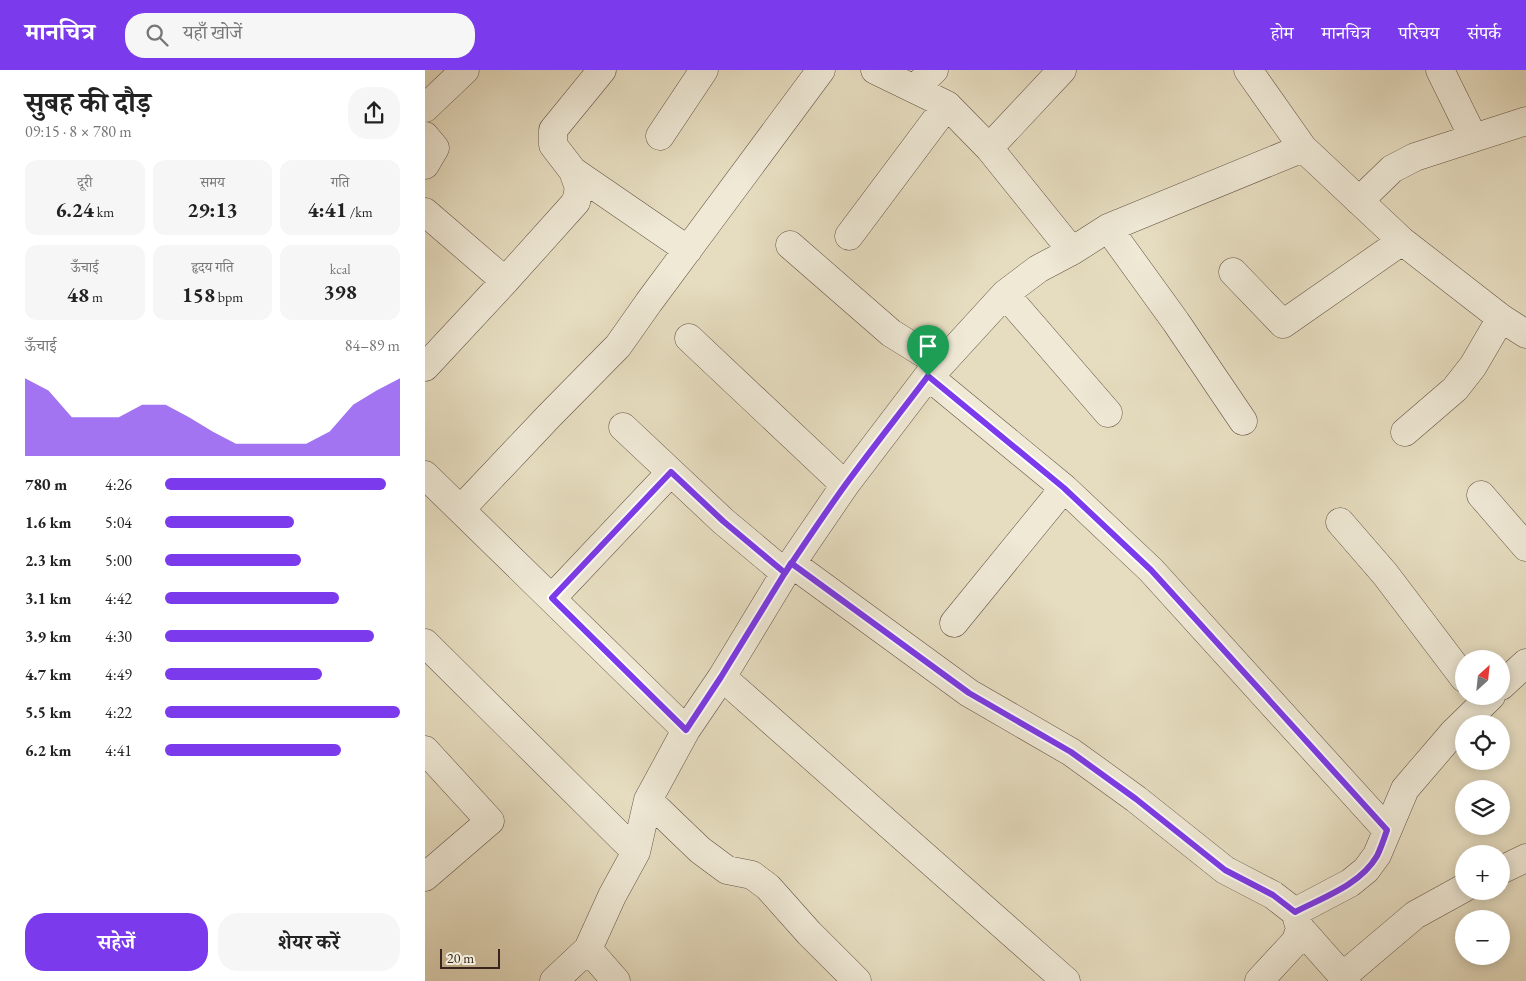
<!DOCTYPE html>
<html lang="hi">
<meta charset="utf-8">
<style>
body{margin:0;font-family:"EB Garamond","Noto Serif Devanagari",serif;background:#f6f6f6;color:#222;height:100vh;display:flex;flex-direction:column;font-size:19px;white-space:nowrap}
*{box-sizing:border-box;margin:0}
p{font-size:16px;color:#767676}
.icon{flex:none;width:28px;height:28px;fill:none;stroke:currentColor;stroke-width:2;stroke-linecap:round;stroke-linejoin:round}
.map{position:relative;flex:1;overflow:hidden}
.side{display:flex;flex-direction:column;background:#fff;width:425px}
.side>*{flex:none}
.needle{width:32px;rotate:27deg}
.tools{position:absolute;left:1030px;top:580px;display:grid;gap:10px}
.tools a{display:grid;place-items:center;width:55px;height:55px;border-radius:50%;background:#fff;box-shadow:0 2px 12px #0003;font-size:25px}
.scale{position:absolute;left:15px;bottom:12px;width:60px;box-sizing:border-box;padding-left:5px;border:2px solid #38241c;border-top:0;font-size:14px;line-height:18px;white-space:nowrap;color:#38241c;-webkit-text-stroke:4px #efe9d6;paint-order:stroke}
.pin{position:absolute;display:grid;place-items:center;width:42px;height:42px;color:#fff;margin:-51px -21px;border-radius:50% 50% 50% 0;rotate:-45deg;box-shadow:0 0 5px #0007}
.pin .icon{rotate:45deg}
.round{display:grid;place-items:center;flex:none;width:52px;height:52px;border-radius:20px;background:#f6f6f6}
.headline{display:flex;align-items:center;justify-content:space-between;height:85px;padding:0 25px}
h1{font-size:28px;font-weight:700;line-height:38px}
.figures{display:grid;grid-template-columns:repeat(3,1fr);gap:8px;height:85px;padding:5px 25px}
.figures div{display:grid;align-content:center;border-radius:12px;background:#f6f6f6;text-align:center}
.figures b{font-size:21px;font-weight:700}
.figures small{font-size:14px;font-weight:400}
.figures p{font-size:14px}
.chart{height:140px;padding:10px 25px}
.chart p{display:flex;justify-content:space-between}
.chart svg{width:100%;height:90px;margin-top:5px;fill:#7c3aed;opacity:.7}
.action{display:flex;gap:10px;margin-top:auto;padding:10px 25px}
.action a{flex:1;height:58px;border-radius:20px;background:#7c3aed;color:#fff;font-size:20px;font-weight:700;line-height:58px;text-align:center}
.action a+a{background:#f6f6f6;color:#222}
ul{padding:0 25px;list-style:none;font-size:16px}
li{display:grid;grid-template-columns:80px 60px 1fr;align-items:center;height:38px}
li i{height:12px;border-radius:6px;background:#7c3aed}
header{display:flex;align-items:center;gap:30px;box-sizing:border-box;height:70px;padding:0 25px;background:#7c3aed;color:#fff}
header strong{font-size:24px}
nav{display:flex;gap:28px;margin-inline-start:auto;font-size:18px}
.search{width:350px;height:45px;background:#f6f6f6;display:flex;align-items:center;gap:12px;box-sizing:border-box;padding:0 18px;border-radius:20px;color:#767676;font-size:19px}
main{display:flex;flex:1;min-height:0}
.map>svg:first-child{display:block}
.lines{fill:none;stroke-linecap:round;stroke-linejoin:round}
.minor-casing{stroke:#645245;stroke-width:29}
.minor{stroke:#efe9d6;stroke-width:28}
.route-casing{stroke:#fff;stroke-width:10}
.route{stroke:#7c3aed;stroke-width:6}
</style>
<header>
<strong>मानचित्र</strong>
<div class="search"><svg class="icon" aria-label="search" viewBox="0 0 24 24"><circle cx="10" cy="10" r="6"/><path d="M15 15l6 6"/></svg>यहाँ खोजें</div>
<nav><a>होम</a><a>मानचित्र</a><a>परिचय</a><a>संपर्क</a></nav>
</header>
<main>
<section class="side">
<div class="headline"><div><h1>सुबह की दौड़</h1><p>09:15 · 8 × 780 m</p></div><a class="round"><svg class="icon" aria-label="share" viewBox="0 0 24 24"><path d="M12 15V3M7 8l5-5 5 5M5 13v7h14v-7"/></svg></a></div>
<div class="figures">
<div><p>दूरी</p><b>6.24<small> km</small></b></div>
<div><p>समय</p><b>29:13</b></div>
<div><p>गति</p><b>4:41<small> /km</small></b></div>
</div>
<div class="figures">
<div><p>ऊँचाई</p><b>48<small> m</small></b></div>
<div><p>हृदय गति</p><b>158<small> bpm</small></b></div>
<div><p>kcal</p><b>398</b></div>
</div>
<div class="chart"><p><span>ऊँचाई</span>84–89 m</p>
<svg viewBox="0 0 160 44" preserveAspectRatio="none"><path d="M0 44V6L10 12L20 25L30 25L40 25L50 19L60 19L70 25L80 32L90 38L100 38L110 38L120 38L130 32L140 19L150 12L160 6V44z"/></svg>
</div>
<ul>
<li><b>780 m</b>4:26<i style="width:94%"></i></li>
<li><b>1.6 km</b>5:04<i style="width:55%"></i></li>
<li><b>2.3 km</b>5:00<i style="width:58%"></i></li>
<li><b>3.1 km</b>4:42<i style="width:74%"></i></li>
<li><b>3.9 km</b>4:30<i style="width:89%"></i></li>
<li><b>4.7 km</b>4:49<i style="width:67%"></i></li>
<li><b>5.5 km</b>4:22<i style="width:100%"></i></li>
<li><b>6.2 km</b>4:41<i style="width:75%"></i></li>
</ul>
<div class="action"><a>सहेजें</a><a>शेयर करें</a></div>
</section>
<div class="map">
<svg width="1101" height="911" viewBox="0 0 1101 911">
<rect width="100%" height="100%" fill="#e6ddc0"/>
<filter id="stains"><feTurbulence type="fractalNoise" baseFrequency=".004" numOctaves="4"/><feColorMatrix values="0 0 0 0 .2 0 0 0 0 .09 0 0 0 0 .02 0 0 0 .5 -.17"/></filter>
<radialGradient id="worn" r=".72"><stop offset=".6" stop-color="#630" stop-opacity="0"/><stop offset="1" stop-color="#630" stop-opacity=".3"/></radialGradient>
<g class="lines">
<g class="minor-casing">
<path id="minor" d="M450,0L522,35L564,78L647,181
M823,0L878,78L977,171L1076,248L1101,264
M1015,0L1048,67
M490,18L509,0
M0,38L40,0
M0,66L10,78L0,95
M235,66L279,0
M564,78L637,0
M148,101L263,180
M934,131L967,99L990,87L1101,51
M0,142L80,211L0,297
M683,158L751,252L818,351
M424,166L522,35
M365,175L466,263L516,294
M808,202L858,254L977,171
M80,211L151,132L154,118L148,101L128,75V60L177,0
M580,224L683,343
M264,268L420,415
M503,306L639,418L726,500L962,760
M198,357L298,451L360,503
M980,362L1030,319L1048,296L1076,248
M0,405L261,660
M1056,425L1101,477
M36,439L124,346L193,276L224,232L396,0
M915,452L960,504L1039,608
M366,493L544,623L646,682L711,729L800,800L848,825L870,842L875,858L871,871L834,911
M127,528L246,402
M529,553L639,418
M0,573L211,782
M297,607L641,911
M1076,616L1101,593
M0,680L65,751L0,807
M223,730L275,780L302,800L327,805L343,817L384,863L432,911
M1076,800L1101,788
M870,842L925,813L941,800L952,785L980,719L1028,663L1066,626
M875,858L922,911
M163,879L191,911
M918,906L990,845L1039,818
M129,911L163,879L187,826L211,782L223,730L261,660L297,607L360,503L420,415L503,306L516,294L580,224L613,199L647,181L683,158L878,78"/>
</g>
<use href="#minor" class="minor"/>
</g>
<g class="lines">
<g class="route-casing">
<path id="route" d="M503,306C476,342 448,377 421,414C400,443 380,473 360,503L298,451L246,402L127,528L261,660L296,607L366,493L544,623L646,682L711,729L800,800L848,825L870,842C899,827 935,815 952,786C956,778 959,769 962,760L726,500L639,418L503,306"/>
</g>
<use href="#route" class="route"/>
</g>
<rect width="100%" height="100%" filter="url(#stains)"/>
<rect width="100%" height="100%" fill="url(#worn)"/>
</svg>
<div class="tools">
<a><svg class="needle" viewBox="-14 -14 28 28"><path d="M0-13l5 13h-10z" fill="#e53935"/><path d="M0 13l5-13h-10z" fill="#767676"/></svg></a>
<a><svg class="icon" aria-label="locate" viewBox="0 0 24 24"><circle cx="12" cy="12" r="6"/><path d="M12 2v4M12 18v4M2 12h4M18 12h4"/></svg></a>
<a><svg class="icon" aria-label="layers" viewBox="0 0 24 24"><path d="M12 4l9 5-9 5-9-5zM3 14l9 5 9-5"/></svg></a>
<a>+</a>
<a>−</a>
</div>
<div class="scale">20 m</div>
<div class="pin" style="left:503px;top:306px;background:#1e9e55"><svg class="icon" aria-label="arrive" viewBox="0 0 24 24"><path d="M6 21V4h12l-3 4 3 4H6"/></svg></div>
</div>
</main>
